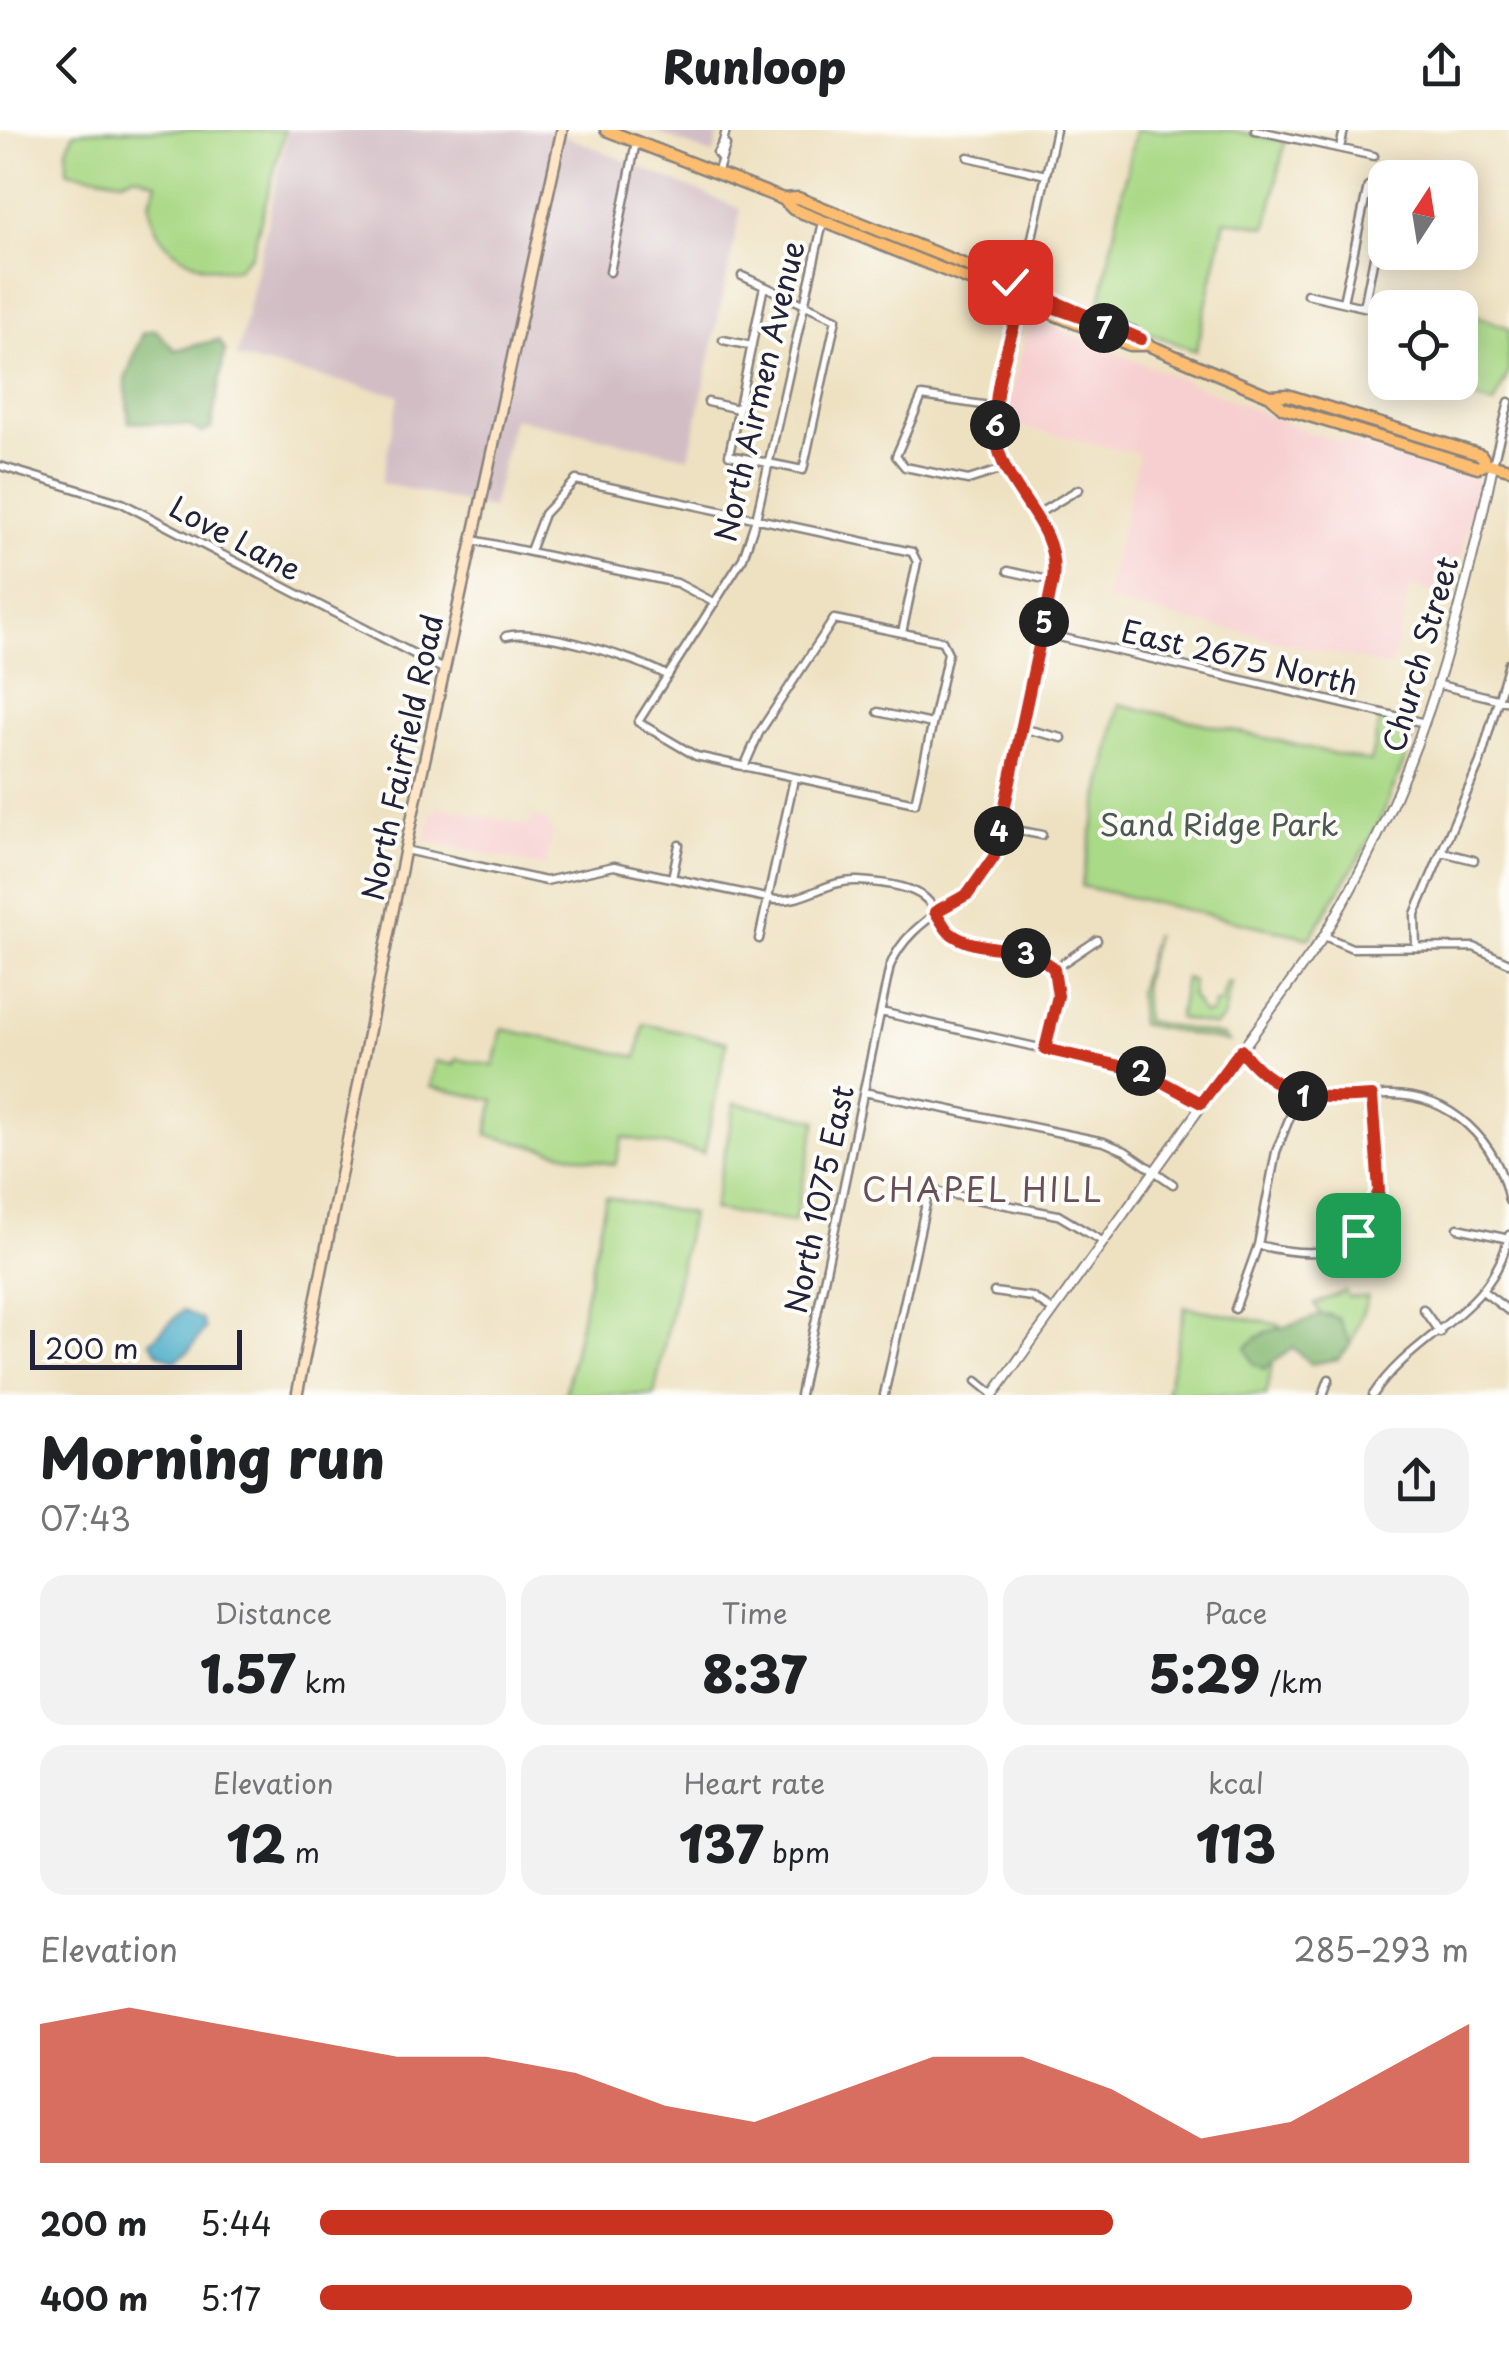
<!DOCTYPE html>
<meta charset="utf-8">
<style>
body{margin:0;font-family:"Playpen Sans",sans-serif;background:#f2f2f2;color:#202124;height:100vh;display:flex;flex-direction:column;font-size:38px;white-space:nowrap}
*{box-sizing:border-box;margin:0}
p{font-size:32px;color:#757577}
.icon{flex:none;width:55px;height:55px;fill:none;stroke:currentColor;stroke-width:2;stroke-linecap:round;stroke-linejoin:round}
.map{position:relative;height:1265px;overflow:hidden}
.side{display:flex;flex-direction:column;background:#fff;flex:1}
.side>*{flex:none}
.needle{width:65px;rotate:12deg}
.fabs{position:absolute;left:1368px;top:30px;display:grid;gap:20px}
.fabs a{display:grid;place-items:center;width:110px;height:110px;border-radius:20px;background:#fff;box-shadow:0 5px 25px #0003;font-size:50px}
.scale{position:absolute;left:30px;bottom:25px;width:212px;box-sizing:border-box;padding-left:10px;border:5px solid #22223b;border-top:0;font-size:28px;line-height:35px;white-space:nowrap;color:#22223b;-webkit-text-stroke:8px #fdfcf7;paint-order:stroke}
.pin{position:absolute;display:grid;place-items:center;width:85px;height:85px;color:#fff;margin:-42px;border-radius:20px;box-shadow:0 5px 15px #0006}
.km{position:absolute;width:50px;height:50px;margin:-25px;border-radius:50%;background:#222;color:#fff;font-size:28px;line-height:50px;text-align:center}
.round{display:grid;place-items:center;flex:none;width:105px;height:105px;border-radius:30px;background:#f2f2f2}
.overview{display:flex;align-items:center;justify-content:space-between;height:170px;padding:0 40px}
h1{font-size:55px;font-weight:800;line-height:75px}
.stats{display:grid;grid-template-columns:repeat(3,1fr);gap:15px;height:170px;padding:10px 40px}
.stats div{display:grid;align-content:center;border-radius:25px;background:#f2f2f2;text-align:center}
.stats b{font-size:50px;font-weight:800}
.stats small{font-size:28px;font-weight:400}
.stats p{font-size:28px}
.chart{height:280px;padding:20px 40px}
.chart p{display:flex;justify-content:space-between}
.chart svg{width:100%;height:180px;margin-top:10px;fill:#c8321e;opacity:.7}
ul{padding:0 40px;list-style:none;font-size:32px}
li{display:grid;grid-template-columns:160px 120px 1fr;align-items:center;height:75px}
li i{height:25px;border-radius:12px;background:#c8321e}
header{display:flex;justify-content:space-between;align-items:center;height:130px;padding:0 40px;background:#fff;font-size:45px;font-weight:800}
.map>svg:first-child{display:block}
.built{fill:#f7cfd0}
.industrial{fill:#d2bdc5}
.green{fill:#aad987;stroke:#667e61;stroke-width:2.5}
.forest{fill:#87b974;stroke:#546e58;stroke-width:2.5}
.water{fill:#49acc8;stroke:#366782;stroke-width:2.5}
.lines{fill:none;stroke-linecap:round;stroke-linejoin:round}
.minor-casing{stroke:#88827e;stroke-width:11}
.tertiary-casing{stroke:#88827e;stroke-width:12}
.secondary-casing{stroke:#88827e;stroke-width:14}
.primary-casing{stroke:#88827e;stroke-width:15}
.minor{stroke:#fff;stroke-width:6}
.tertiary{stroke:#fff;stroke-width:8}
.secondary{stroke:#fee5c5;stroke-width:9}
.primary{stroke:#fcbd6f;stroke-width:10}
.route-casing{stroke:#fff;stroke-width:20}
.route{stroke:#c8321e;stroke-width:12}
.labels{text-anchor:middle;dominant-baseline:central;stroke-width:8;stroke-linejoin:round;paint-order:stroke}
.street-label{font-size:30px;fill:#22223b;stroke:#fdfcf7}
.park-label{font-size:30px;fill:#4b5952;stroke:#fdfcf7}
.neighbourhood-label{font-size:32px;letter-spacing:2.5px;fill:#67505a;stroke:#fdfcf7}
</style>
<header><svg class="icon" aria-label="back" viewBox="0 0 24 24"><path d="M15 5l-7 7 7 7"/></svg>Runloop<svg class="icon" aria-label="share" viewBox="0 0 24 24"><path d="M12 15V3M7 8l5-5 5 5M5 13v7h14v-7"/></svg></header>
<div class="map">
<svg width="1509" height="1265" viewBox="0 0 1509 1265">
<rect width="100%" height="100%" fill="#fdfcf7"/>
<filter id="ink" filterUnits="userSpaceOnUse"><feTurbulence type="fractalNoise" baseFrequency=".01" numOctaves="2"/><feDisplacementMap in="SourceGraphic" scale="20" xChannelSelector="R" yChannelSelector="G"/><feConvolveMatrix kernelMatrix="1 2 1 2 8 2 1 2 1" color-interpolation-filters="sRGB"/></filter>
<filter id="wash" filterUnits="userSpaceOnUse"><feTurbulence type="fractalNoise" baseFrequency=".0048" numOctaves="4" result="noise"/><feDisplacementMap in="SourceGraphic" scale="40" xChannelSelector="R" yChannelSelector="G"/><feGaussianBlur stdDeviation="2.25" result="paint"/><feColorMatrix in="noise" values="0 0 0 0 0 0 0 0 0 0 0 0 0 0 0 0 0 1.4 0 .05"/><feComposite in="paint" operator="in"/></filter>
<g filter="url(#wash)">
<rect width="100%" height="100%" fill="#eee1c1"/>
<path class="built" d="M1030,187L1309,302L1479,350L1451,466L1410,457L1391,537L1105,471L1139,324L1004,293Z
M438,676L530,696L533,687L549,691L548,699L553,700L545,737L426,710L432,681L437,682Z"/>
<path class="industrial" d="M288,0H551L741,79L689,327L513,288L492,379L381,353L399,265L237,228Z
M650,0H719L714,25Z"/>
<path class="green" d="M101,0H285L252,123L237,139C201,144 152,119 150,76C149,70 155,60 157,53L135,45L122,50L67,41V19L74,2Z
M1135,0H1230L1285,11L1267,97L1225,90L1196,221L1098,183Z
M1467,182L1509,198V241L1494,275L1450,260L1452,253L1460,252V215Z
M1119,574L1370,632L1380,589L1418,598L1376,700L1310,808L1081,756Z
M1155,804L1143,853L1145,891L1223,906L1228,912L1140,894L1138,862Z
M1185,848L1193,851L1191,865L1203,884L1212,883L1214,873H1221L1226,853L1231,852L1224,887L1215,896L1178,888Z
M644,894L727,912L704,1023L623,1007L615,1035L487,1005L494,970L430,957L435,931L454,935L456,929L494,936L502,899L637,927Z
M735,973L817,990L794,1092L713,1080Z
M606,1067L691,1084L654,1265H565Z
M1345,1161L1348,1167H1368L1351,1214L1331,1185L1320,1184L1315,1174Z
M1185,1177L1280,1195L1266,1265H1166Z"/>
<path class="forest" d="M156,200L175,220L219,210L225,220L211,298L202,303L188,295L129,292L125,250L143,203Z
M1320,1184L1338,1188L1351,1214L1338,1229L1311,1234L1293,1218L1264,1239L1253,1233L1246,1218C1265,1194 1296,1199 1320,1184Z"/>
<path class="water" d="M183,1180L202,1190L205,1199L188,1222L175,1231L158,1223L150,1212Z"/>
</g>
<g filter="url(#ink)">
<g class="lines">
<g class="minor-casing">
<path id="minor" d="M1255,0L1374,26
M723,12L726,0
M1340,18L1344,0
M968,27L1046,45
M717,44L726,15L723,12L717,23L720,27
M610,142L636,12
M742,146L836,189L803,340L729,325L764,156
M1021,157L1056,0
M1307,164L1385,182
M1343,172L1368,56
M1364,177L1385,72
M723,210L752,216
M708,272L738,279
M996,277L922,266L896,326L905,337L968,350L1006,338
M1493,334L1509,272
M0,336L122,373L443,539
M1036,385L1079,359
M473,410L677,453L715,473
M530,421L544,384L576,350L912,422L917,432L902,503
M1008,441L1053,451
M1042,503L1425,593
M506,506C538,498 638,528 668,546
M1440,555L1509,572
M878,582L932,594
M1021,598L1062,608
M744,637L759,603L834,489L942,511L948,523L915,673L696,626L638,592L743,428L756,389L823,92
M1000,697L1042,705
M405,720L546,751L614,736L776,770C806,772 828,749 858,751C876,752 910,755 925,768C939,780 942,800 960,808C990,820 1030,814 1054,839L1058,866L1045,919
M1442,722L1474,730
M672,748L679,715
M1324,806L1352,818L1474,817L1509,833
M759,809L794,649
M1416,817L1415,784L1480,632L1509,533
M1054,839L1097,810
M881,882L1141,941L1201,973
M1241,920C1256,939 1285,962 1310,968C1334,973 1362,966 1387,965C1451,963 1498,1012 1509,1071
M864,962L1104,1012L1125,1021L1173,1054
M1458,1098L1509,1109
M1258,1115C1392,1148 1381,1064 1372,967
M994,1162L1032,1167L1054,1181
M1484,1162L1509,1181
M1235,1179L1258,1115L1276,1022L1299,964
M1423,1179L1440,1203
M977,1251L993,1264
M800,1265L890,836C911,784 968,775 994,727L1053,451C1060,395 1011,368 998,318C987,274 1008,214 1021,173
M884,1265L929,1060L1058,1085L1102,1111
M1323,1265L1329,1249
M1373,1265C1413,1203 1493,1184 1509,1105"/>
</g>
<g class="tertiary-casing">
<path id="tertiary" d="M993,1265L1324,806C1416,654 1457,507 1493,335"/>
</g>
<g class="secondary-casing">
<path id="secondary" d="M297,1265L405,720L562,0"/>
</g>
<g class="primary-casing">
<path id="primary" d="M606,0L783,69L798,68L1133,202L1148,215L1270,266L1283,278L1478,337L1486,333L1481,325L1287,265L1270,266
M783,69L793,79L1130,215H1147
M1486,333L1509,339"/>
</g>
<use href="#minor" class="minor"/>
<use href="#tertiary" class="tertiary"/>
<use href="#secondary" class="secondary"/>
<use href="#primary" class="primary"/>
</g>
</g>
<g class="lines" filter="url(#ink)">
<g class="route-casing">
<path id="route" d="M1010,152L1141,209L1033,170L1021,173C1008,215 987,274 998,318C1011,368 1060,395 1053,450L994,727L968,764L935,782C940,788 944,797 949,802C978,826 1027,810 1054,839L1058,866L1045,919L1142,941L1201,973L1241,920C1278,968 1317,970 1372,966L1379,1061L1358,1105"/>
</g>
<use href="#route" class="route"/>
</g>
<g class="labels">
<g class="street-label">
<text transform="translate(758 261) rotate(-77)">North Airmen Avenue</text>
<text transform="translate(236 407) rotate(28)">Love Lane</text>
<text transform="translate(1419 524) rotate(-74)">Church Street</text>
<text transform="translate(1240 526) rotate(13)">East 2675 North</text>
<text transform="translate(401 627) rotate(-78)">North Fairfield Road</text>
<text transform="translate(818 1069) rotate(-78)">North 1075 East</text>
</g>
<g class="park-label">
<text x="1219" y="693">Sand Ridge Park</text>
</g>
<g class="neighbourhood-label">
<text x="983" y="1059">CHAPEL HILL</text>
</g>
</g>
</svg>
<div class="fabs">
<a><svg class="needle" viewBox="-14 -14 28 28"><path d="M0-13l5 13h-10z" fill="#e53935"/><path d="M0 13l5-13h-10z" fill="#757577"/></svg></a>
<a><svg class="icon" aria-label="locate" viewBox="0 0 24 24"><circle cx="12" cy="12" r="6"/><path d="M12 2v4M12 18v4M2 12h4M18 12h4"/></svg></a>
</div>
<div class="scale">200 m</div>
<div class="pin" style="left:1358px;top:1105px;background:#1e9e55"><svg class="icon" aria-label="arrive" viewBox="0 0 24 24"><path d="M6 21V4h12l-3 4 3 4H6"/></svg></div>
<div class="pin" style="left:1010px;top:152px;background:#d93025"><svg class="icon" aria-label="check" viewBox="0 0 24 24"><path d="M5 12l5 5 9-10"/></svg></div>
<b class="km" style="left:1303px;top:966px">1</b>
<b class="km" style="left:1141px;top:941px">2</b>
<b class="km" style="left:1026px;top:823px">3</b>
<b class="km" style="left:999px;top:701px">4</b>
<b class="km" style="left:1044px;top:492px">5</b>
<b class="km" style="left:995px;top:295px">6</b>
<b class="km" style="left:1104px;top:198px">7</b>
</div>
<section class="side">
<div class="overview"><div><h1>Morning run</h1><p>07:43</p></div><a class="round"><svg class="icon" aria-label="share" viewBox="0 0 24 24"><path d="M12 15V3M7 8l5-5 5 5M5 13v7h14v-7"/></svg></a></div>
<div class="stats">
<div><p>Distance</p><b>1.57<small> km</small></b></div>
<div><p>Time</p><b>8:37</b></div>
<div><p>Pace</p><b>5:29<small> /km</small></b></div>
</div>
<div class="stats">
<div><p>Elevation</p><b>12<small> m</small></b></div>
<div><p>Heart rate</p><b>137<small> bpm</small></b></div>
<div><p>kcal</p><b>113</b></div>
</div>
<div class="chart"><p><span>Elevation</span>285–293 m</p>
<svg viewBox="0 0 160 44" preserveAspectRatio="none"><path d="M0 44V10L10 6L20 10L30 14L40 18L50 18L60 22L70 30L80 34L90 26L100 18L110 18L120 26L130 38L140 34L150 22L160 10V44z"/></svg>
</div>
<ul>
<li><b>200 m</b>5:44<i style="width:69%"></i></li>
<li><b>400 m</b>5:17<i style="width:95%"></i></li>
</ul>
</section>
